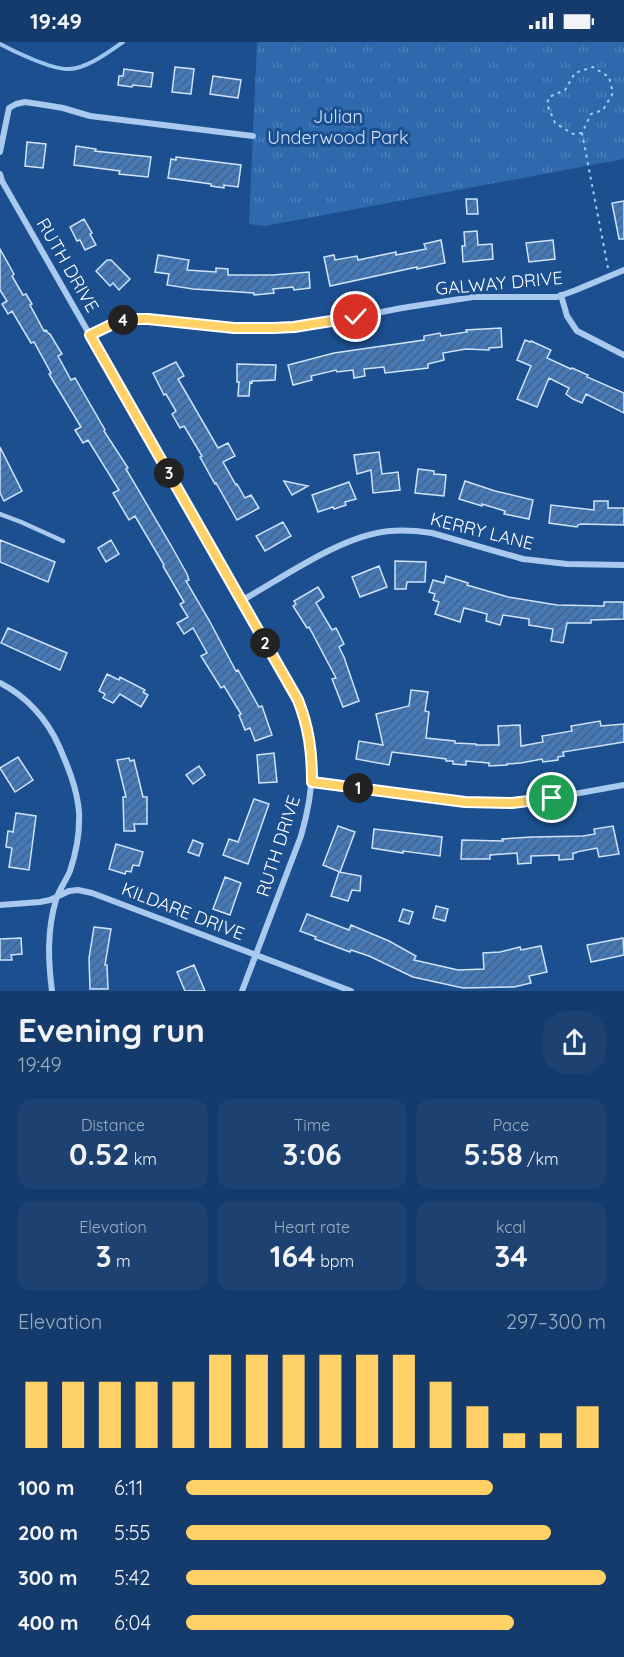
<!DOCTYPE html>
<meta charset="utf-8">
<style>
body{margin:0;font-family:Quicksand,sans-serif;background:#1d4271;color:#f1f3f6;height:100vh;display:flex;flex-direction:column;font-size:22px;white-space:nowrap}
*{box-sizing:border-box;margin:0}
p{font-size:20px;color:#9dadc1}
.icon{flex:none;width:33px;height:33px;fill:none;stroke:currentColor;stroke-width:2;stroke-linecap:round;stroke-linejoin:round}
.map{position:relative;height:949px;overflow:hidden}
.drawer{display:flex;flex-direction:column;background:#143b6b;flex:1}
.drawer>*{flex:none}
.pin{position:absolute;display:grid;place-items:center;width:51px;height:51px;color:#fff;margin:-26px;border:3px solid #fff;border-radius:50%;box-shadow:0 2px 6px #0007}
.km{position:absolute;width:30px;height:30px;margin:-15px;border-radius:50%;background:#222;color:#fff;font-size:16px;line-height:30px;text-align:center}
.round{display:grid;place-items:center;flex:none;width:63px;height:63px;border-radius:24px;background:#1d4271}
.overview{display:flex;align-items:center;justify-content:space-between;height:102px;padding:0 18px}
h1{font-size:33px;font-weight:700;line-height:45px}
.metrics{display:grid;grid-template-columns:repeat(3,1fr);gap:9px;height:102px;padding:6px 18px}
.metrics div{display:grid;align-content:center;border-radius:15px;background:#1d4271;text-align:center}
.metrics b{font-size:30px;font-weight:700}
.metrics small{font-size:16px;font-weight:400}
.metrics p{font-size:16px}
.chart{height:168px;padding:12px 18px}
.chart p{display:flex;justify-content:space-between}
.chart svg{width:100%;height:108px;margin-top:6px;stroke:#ffd166;stroke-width:6}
ul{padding:0 18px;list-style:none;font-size:20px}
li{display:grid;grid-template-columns:96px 72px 1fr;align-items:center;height:45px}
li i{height:15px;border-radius:8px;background:#ffd166}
.status{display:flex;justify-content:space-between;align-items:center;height:42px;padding:0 30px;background:#143b6b;direction:ltr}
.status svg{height:16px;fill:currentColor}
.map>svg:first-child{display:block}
.park{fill:url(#park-tufts)}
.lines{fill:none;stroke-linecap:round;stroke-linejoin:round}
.stream{stroke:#9cc4f0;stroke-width:4}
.building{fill:url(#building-hatch);stroke:#cfe3fa;stroke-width:1.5}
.path{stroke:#a9c9ee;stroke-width:2;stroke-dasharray:3 4.5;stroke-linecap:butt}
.lane{stroke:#a9c9ee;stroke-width:4.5}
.street{stroke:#a9c9ee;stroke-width:6}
.route-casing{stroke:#fff;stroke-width:12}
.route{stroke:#ffd166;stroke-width:8}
.labels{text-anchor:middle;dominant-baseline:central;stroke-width:6;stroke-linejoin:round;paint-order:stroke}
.park-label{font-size:18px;fill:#cfe3fa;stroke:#1b4f8f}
.street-label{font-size:18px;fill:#fff;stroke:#1b4f8f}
</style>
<div class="status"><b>19:49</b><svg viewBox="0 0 49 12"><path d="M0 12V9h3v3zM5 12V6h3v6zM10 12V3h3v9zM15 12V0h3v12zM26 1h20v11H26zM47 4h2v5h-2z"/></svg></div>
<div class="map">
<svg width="624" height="949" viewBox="0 0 624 949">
<defs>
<pattern id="park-tufts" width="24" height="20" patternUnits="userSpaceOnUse" patternTransform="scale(1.5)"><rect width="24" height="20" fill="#2e69ad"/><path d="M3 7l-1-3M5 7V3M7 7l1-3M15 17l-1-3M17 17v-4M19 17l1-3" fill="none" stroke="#4d80b9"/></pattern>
<pattern id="building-hatch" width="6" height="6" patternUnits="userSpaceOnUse" patternTransform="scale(1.5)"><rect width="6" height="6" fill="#4478b7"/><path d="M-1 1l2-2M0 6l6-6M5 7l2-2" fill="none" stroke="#486282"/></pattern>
</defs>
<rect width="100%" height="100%" fill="#1b4f8f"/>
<path class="park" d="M257,0H624V117L265,184L249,182Z"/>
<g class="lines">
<path class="stream" d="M0,2C15,10 51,27 67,27C85,28 109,10 123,0"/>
</g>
<path class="building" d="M175,25L194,27L191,52L172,50Z
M124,27L153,31L151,45L133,43L132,45L118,43L119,34H123Z
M213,34L241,38L238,56L210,52Z
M27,100L46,102L43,126L25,124Z
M76,104L96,107L95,109L151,115L148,135L119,132L120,129L74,123Z
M176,115L241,123L238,145L224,143V146L211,144V142L168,136L171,117L176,118Z
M466,157H477L478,172H467Z
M624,159V197H619L612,161Z
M84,177L92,191L90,192L96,203L85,208L80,198L77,199L70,185Z
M477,189L478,203L492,202L493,217L463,220L462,204H465L464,190Z
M441,198L445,221L417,227V225L330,244L324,215L334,213L335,218L357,214L358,218L396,210V213L426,207L424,202Z
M553,198L555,217L529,220L526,201Z
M0,207L14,232L12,234L23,253L26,252L32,262L30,263L44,289L46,288L49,292H50L62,312L58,314L71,338L75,336L105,388L104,389L128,426L126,427L172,505L187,532L189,538L186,539L209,578L236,629L238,628L259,665L262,664L272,693L255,699L250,686L245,688L239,673L241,672L224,644L221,646L201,614L207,611L193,586L184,592L177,581L188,575L180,562L184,560L163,524L164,523L135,474L129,478L113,451L119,448L88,398L83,401L75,388L81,385L49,332L51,331L34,300L31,301L12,269L8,272L2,262L7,259L0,248Z
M158,213L189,218L187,228L216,230V226L228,227V233H273L309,230L310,246L294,248L293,245L273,247L274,251L254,253V251L193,247L167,243L169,232L155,230Z
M107,218H111L130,237L119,248L113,241L110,244L96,229Z
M501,286L502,305L489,306V308L466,307L443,311L444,318L428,322V326L385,331L384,325L364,327L365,334L354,336L353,328L337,330L336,328L311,334L312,338L293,343L288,323L334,311L424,298V294L440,291L441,294L467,290L466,288Z
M525,298L530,300L531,299L551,308L547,316L571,327L572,326L588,333L587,335L624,351V371L586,352L582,361L573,357L566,352L569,346L549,336L537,365L517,357L531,324L517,318Z
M176,320L184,334L178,337L218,406L228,401L235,414L223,420L236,443L237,442L245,456L251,453L259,466L237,478L216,441L215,442L200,415L202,414L184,384L180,386L172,372L176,369L166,352L164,353L153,331Z
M237,322L276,323L275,338L252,339V341L250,340L249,354H238L239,340H237Z
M0,405L22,449L4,459L0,451Z
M379,410L382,432L398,430L400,448L373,451L371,428L357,432L354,413Z
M418,427L434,429V432L446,433L444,454L415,451Z
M284,439L308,444L292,453Z
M465,439L495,449L533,458L529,477L504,472L505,469L482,462V464L459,457Z
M349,440L356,457L345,460L346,463L334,467L333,465L318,470L312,453Z
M594,459H608V466H624V483L581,482L578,483L577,485L549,481L551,463L594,468Z
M283,480L291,494L265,509L256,494Z
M0,498L55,520L48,540L0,520Z
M111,498L119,512L106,520L98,506Z
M395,519L426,520L425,540H407L406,547H395Z
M379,524L387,545L360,555L352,535Z
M446,534L468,541L467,543L508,555L557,563L604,564V560H624V577L591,578V581H567L563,601L551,599L553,587L529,583V577L503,573L500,583L486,579L487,572L464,566L460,580L435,572L439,560L433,558L435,552L429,550L433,538L444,541Z
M318,545L324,555L316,561L332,588L336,586L344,602L339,605L344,615L359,659L343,665L332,637L336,636L309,585L307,586L293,564L296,562L294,559Z
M8,586L67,611L60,628L1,601Z
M107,632L119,638L120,635L145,648L143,650L148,653L141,665L120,652L113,661L103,656L105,652L99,649Z
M411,648L428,650L425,669L429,670L426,696L455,699V701L476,702V703H499L498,684L520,683L521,704L543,700L542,694L572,689L571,684L600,679L601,684L624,682V700L563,710L564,714L558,715V718L543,720L542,717L521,721L507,722V723L489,724V721L466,719V723L453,722V719H446V717L392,710L389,723L356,717L359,699L383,703L376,672L409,664Z
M274,711L277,740L259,741L257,713Z
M18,715L33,738L15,750L0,726Z
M129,716L130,719L134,718L143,755H147V782H134L135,789H124L123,755H126L117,718Z
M199,724L205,733L193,742L186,733Z
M254,757L269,762L248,822L223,813L229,797L238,800Z
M16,771L36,774L29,828L9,825L12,806L6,805L8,789L13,790Z
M338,784L355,790L340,830L323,823Z
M613,784L619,812L599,815L597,806L576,810V811H573V817L559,818V813L531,814V821L518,822L517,811L490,813V817H461L462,798L503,799L502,797L532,795L583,794L595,792L594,787Z
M374,787L442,795L440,814L403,809V811L372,806Z
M193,798L203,802L199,814L188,810Z
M116,802L143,810L139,824L133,823L131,830L126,829L125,832L109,827Z
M339,830L361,834L360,849L352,848L348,859L331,854Z
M225,835L241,841L230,873L213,867Z
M436,864L448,867L445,879L433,876Z
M403,867L413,870L409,882L399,879Z
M307,872L349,888L351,883L389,899L416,914L414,918L458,928L484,927L483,911L500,910L520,905L521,908L541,904L547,930L529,934L531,941L514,945L463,946L413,935L369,914L351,908L350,910L315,897L316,895L300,889Z
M94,885L111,887L105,923H107L108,947H90L89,916Z
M21,896L22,912L11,913L12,918H0V897Z
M623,896L624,913L591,920L587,903Z
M194,923L205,949H185L177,930Z"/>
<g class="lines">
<path class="path" d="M582,91L573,92L555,81L547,62L549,55L565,48L575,31L593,25L609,35L613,51L603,68L591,72L582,91L608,226"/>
<path class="lane" d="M0,472L21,480L63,499"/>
<path class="street" d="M0,110L9,66L16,62L25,60L45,63L63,66L90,74L253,94
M0,132L2,139L298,658C317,705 315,746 301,794L242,949
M561,253L567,274L577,289L624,313
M90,293L119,279L132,277H148L234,286H273L294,285L356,275L402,266L473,255H557L576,248L624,228
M241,559C284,535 342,493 390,489C404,488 418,489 432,491L523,517L567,522L624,523
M0,641C26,654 47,677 59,704C68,725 77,746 79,770C80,789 76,811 70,829C66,839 59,847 56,858C47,888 48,918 52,949
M312,740L465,760L494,761L552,756L624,743
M0,863L40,860L50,858L69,849L78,848L92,851L351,949"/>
</g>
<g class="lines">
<g class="route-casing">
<path id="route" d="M356,275L294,285L273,286H234L148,277H132L119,279L90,293L298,658C309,686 312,710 312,740L465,760L512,761L552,756"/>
</g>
<use href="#route" class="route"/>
</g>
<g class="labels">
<g class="park-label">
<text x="338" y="74">Julian<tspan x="338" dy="21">Underwood Park</tspan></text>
</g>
<g class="street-label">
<text transform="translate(68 223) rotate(60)">RUTH DRIVE</text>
<text transform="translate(499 241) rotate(-5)">GALWAY DRIVE</text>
<text transform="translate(482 489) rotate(14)">KERRY LANE</text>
<text transform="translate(278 804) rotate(-72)">RUTH DRIVE</text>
<text transform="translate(183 869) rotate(21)">KILDARE DRIVE</text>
</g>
</g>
</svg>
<div class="pin" style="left:552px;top:756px;background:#1e9e55"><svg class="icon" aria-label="arrive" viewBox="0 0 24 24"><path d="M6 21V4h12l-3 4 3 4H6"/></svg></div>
<div class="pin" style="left:356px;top:275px;background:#d93025"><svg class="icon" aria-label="check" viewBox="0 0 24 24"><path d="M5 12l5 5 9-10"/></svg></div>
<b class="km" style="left:358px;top:746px">1</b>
<b class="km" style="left:265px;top:601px">2</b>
<b class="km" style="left:169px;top:431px">3</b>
<b class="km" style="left:123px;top:278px">4</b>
</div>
<section class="drawer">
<div class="overview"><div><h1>Evening run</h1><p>19:49</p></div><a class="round"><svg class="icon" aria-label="share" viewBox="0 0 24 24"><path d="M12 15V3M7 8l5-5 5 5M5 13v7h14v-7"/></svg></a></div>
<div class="metrics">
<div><p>Distance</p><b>0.52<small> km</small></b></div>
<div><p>Time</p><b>3:06</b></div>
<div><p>Pace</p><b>5:58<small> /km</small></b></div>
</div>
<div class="metrics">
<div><p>Elevation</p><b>3<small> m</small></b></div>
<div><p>Heart rate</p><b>164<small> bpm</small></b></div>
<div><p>kcal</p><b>34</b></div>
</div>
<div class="chart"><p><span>Elevation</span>297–300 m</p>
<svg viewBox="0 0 160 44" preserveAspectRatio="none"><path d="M5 44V17M15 44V17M25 44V17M35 44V17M45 44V17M55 44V6M65 44V6M75 44V6M85 44V6M95 44V6M105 44V6M115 44V17M125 44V27M135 44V38M145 44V38M155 44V27"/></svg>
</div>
<ul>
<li><b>100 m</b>6:11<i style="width:73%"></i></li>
<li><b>200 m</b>5:55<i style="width:87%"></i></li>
<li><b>300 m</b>5:42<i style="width:100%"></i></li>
<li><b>400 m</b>6:04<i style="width:78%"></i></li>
</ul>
</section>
